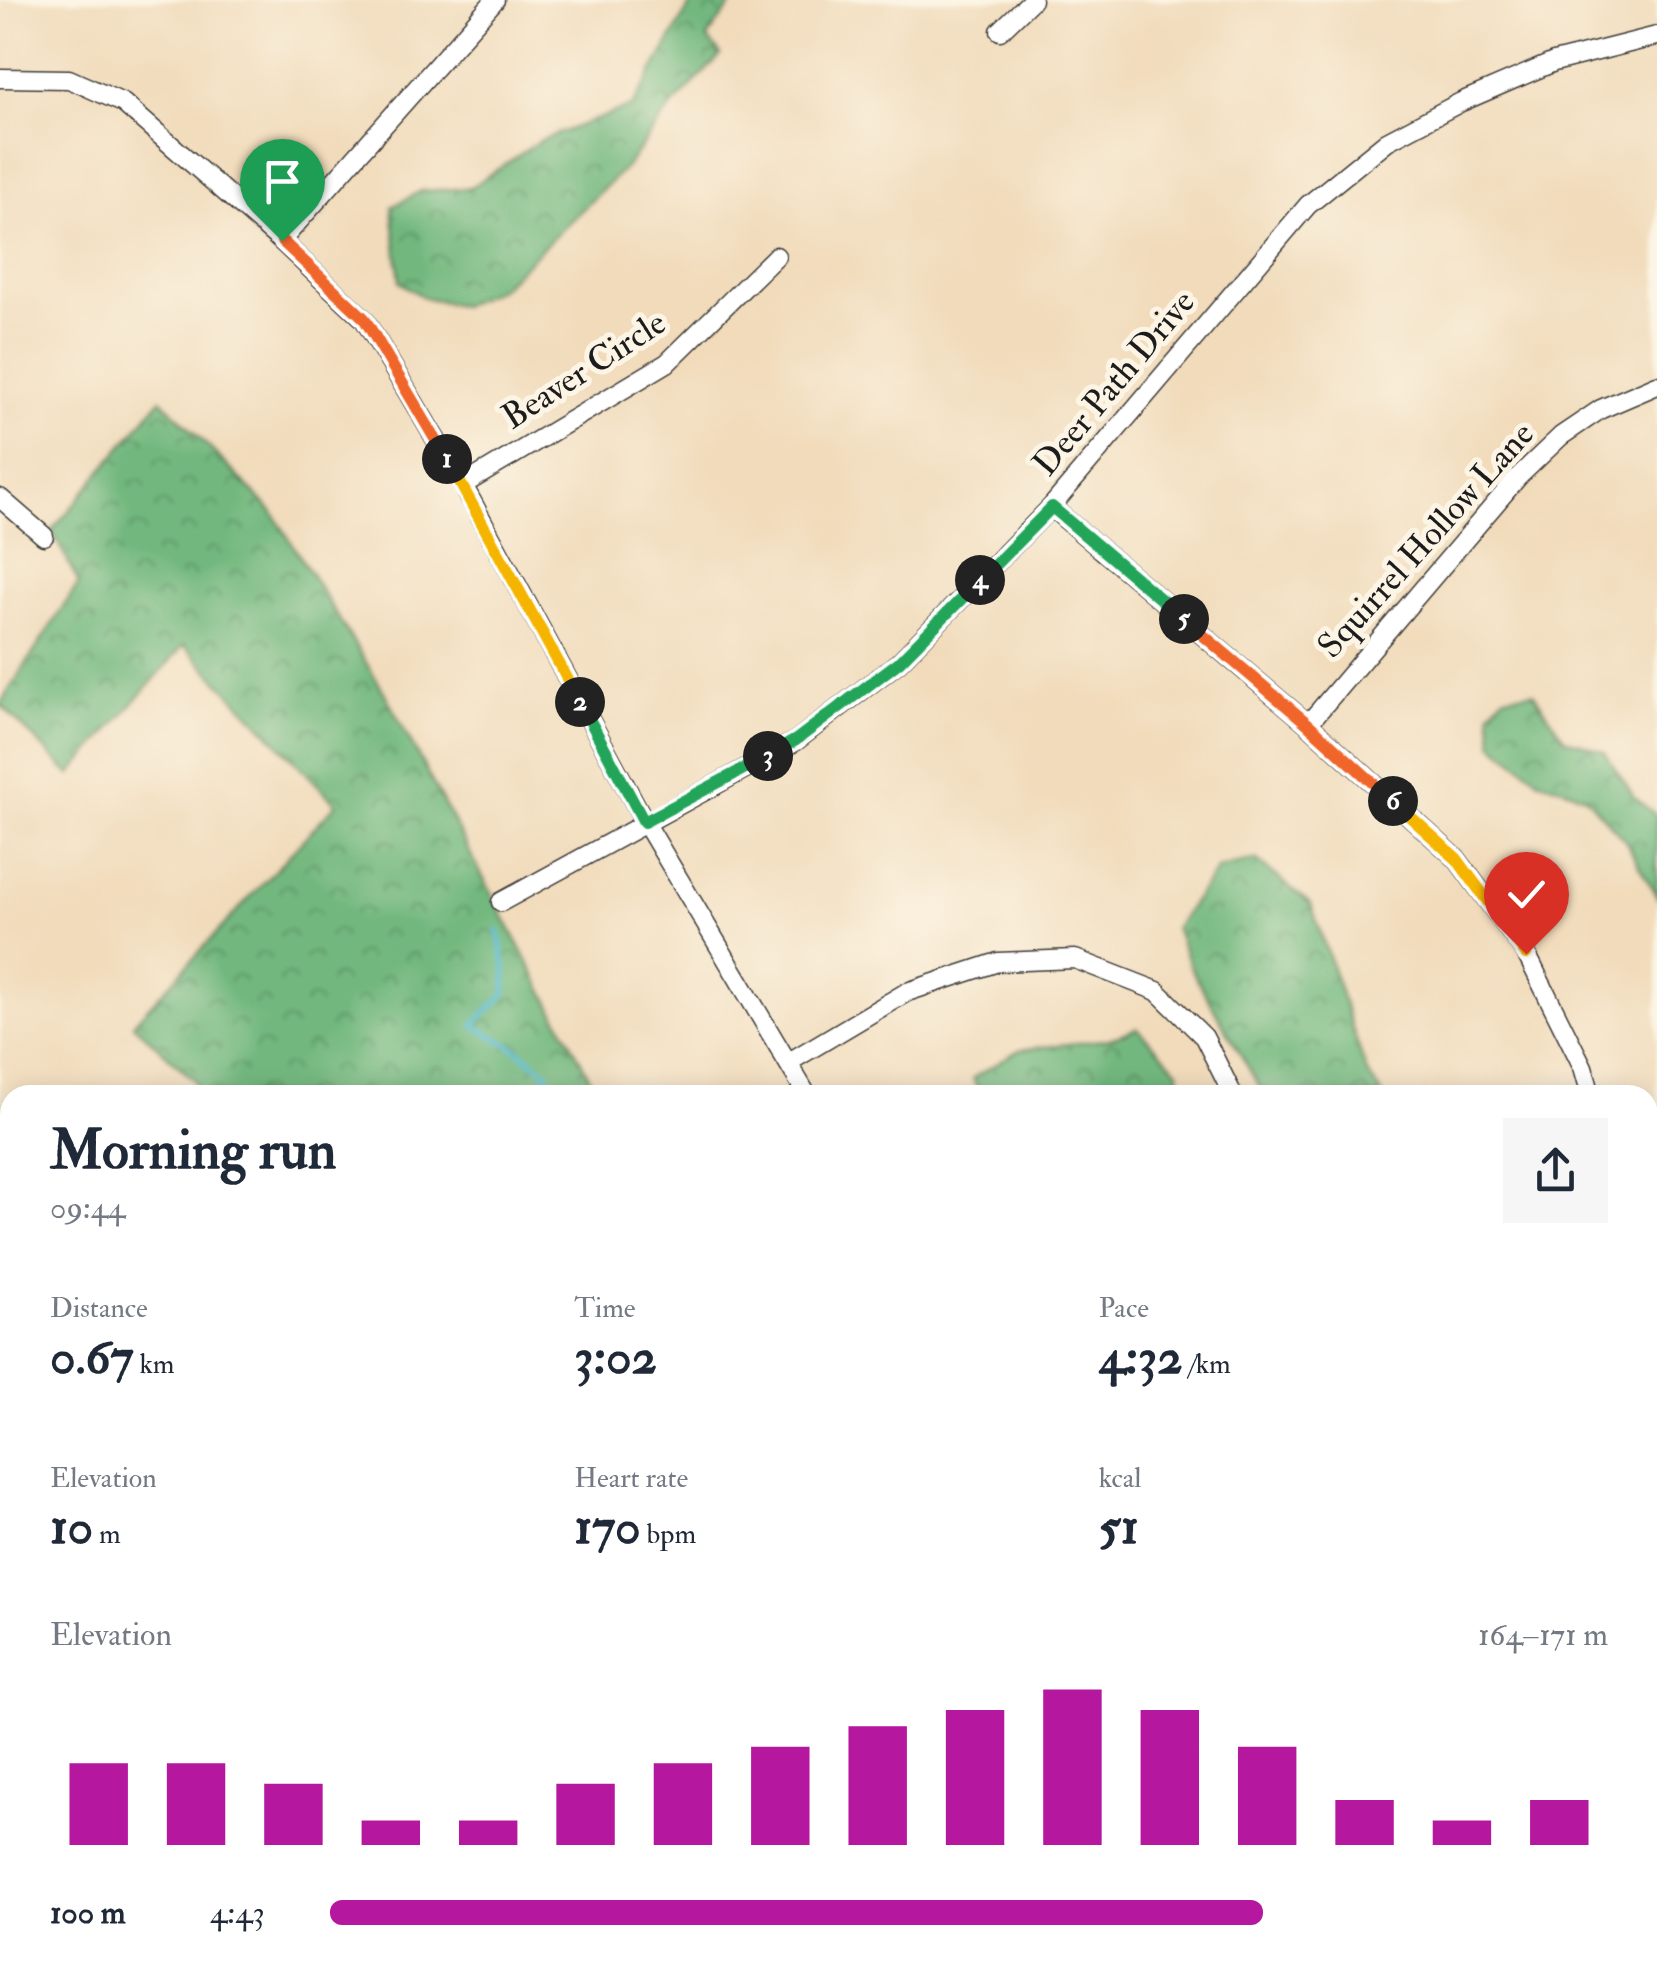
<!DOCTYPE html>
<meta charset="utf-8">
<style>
body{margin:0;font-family:"IM FELL Double Pica",serif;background:#f6f6f7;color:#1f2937;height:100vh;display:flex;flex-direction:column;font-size:38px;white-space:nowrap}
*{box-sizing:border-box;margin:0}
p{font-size:32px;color:#747a83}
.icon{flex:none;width:55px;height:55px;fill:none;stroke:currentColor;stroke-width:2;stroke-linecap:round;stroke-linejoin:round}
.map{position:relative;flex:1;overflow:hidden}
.details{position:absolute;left:0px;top:1085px;width:1658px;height:888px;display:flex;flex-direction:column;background:#fff;border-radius:30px 30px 0 0;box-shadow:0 5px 25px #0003}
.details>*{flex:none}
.pin{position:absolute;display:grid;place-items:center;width:85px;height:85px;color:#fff;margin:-102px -42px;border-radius:50% 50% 50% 0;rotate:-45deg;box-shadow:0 0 10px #0007}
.pin .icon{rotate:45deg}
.km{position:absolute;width:50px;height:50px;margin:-25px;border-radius:50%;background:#222;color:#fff;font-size:28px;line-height:50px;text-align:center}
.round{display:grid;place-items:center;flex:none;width:105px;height:105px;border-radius:0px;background:#f6f6f7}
.overview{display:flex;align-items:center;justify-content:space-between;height:170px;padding:0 50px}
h1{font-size:55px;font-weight:800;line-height:75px}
.figures{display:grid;grid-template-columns:repeat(3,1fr);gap:15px;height:170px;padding:10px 50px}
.figures div{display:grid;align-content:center}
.figures b{font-size:50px;font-weight:800}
.figures small{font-size:28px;font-weight:400}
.figures p{font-size:28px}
.chart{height:280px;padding:20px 50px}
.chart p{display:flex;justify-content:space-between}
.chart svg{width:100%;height:180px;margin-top:10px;stroke:#b5179e;stroke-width:6}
ul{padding:0 50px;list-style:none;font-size:32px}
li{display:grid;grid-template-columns:160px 120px 1fr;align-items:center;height:75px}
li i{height:25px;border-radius:12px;background:#b5179e}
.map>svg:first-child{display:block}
.forest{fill:url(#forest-crowns);stroke:#476a4d;stroke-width:2.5}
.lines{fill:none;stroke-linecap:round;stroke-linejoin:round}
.stream{stroke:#52bad0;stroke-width:5}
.minor-casing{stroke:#3c3934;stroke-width:21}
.tertiary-casing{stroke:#3c3934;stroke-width:26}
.minor{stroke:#fff;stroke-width:18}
.tertiary{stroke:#fff;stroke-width:22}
.split-1-casing{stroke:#fff;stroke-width:20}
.split-2-casing{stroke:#fff;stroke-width:20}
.split-3-casing{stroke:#fff;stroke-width:20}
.split-4-casing{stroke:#fff;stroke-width:20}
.split-5-casing{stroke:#fff;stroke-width:20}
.split-6-casing{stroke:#fff;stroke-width:20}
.split-7-casing{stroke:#fff;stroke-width:20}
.split-1{stroke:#f0652b;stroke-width:12}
.split-2{stroke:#f5b400;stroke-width:12}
.split-3{stroke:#22a559;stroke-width:12}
.split-4{stroke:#22a559;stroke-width:12}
.split-5{stroke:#22a559;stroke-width:12}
.split-6{stroke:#f0652b;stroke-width:12}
.split-7{stroke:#f5b400;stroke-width:12}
.labels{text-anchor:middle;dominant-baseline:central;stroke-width:10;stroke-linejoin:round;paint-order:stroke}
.street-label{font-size:35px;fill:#1c1c1c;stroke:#fcf5e5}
</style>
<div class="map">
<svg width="1657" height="1971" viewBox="0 0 1657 1971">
<defs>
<pattern id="forest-crowns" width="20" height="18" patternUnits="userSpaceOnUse" patternTransform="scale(2.5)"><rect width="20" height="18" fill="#72b87e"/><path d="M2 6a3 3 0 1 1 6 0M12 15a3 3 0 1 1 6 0" fill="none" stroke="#5d9566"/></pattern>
</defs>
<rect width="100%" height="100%" fill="#fcf5e5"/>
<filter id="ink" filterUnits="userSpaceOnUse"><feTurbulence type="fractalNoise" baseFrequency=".01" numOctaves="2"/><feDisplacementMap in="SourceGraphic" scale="20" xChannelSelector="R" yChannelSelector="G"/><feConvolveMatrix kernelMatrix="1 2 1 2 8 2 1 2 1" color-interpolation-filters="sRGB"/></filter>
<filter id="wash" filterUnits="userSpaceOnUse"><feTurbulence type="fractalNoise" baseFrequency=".0048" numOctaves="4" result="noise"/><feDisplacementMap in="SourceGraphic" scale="40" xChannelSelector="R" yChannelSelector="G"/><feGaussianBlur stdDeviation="2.25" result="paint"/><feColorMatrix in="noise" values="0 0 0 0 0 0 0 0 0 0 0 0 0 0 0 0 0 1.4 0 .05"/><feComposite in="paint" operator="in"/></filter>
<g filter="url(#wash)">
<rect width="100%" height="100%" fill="#f1dbbb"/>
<path class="forest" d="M693,0H735L707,38L721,55L672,106L626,167L502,287L461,306L423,297L400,282L392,207L421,191L470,188L541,140L633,106Z
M161,399L272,511L383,690L599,1095H201L194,1080L133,1024L336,804L184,645L70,775L0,704L79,583L52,531Z
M1533,692L1564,738L1604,751L1634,797L1657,816V897L1626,842L1585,796L1539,780L1493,743L1490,712L1504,696Z
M1256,860L1311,904L1367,1073L1383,1095H1262L1259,1086L1190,967L1175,927L1218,868Z
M1137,1028L1178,1070L1183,1095H980L973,1078L1019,1050L1109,1039Z
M0,1764L10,1776V1962L164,1963L171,1971H0Z"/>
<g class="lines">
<path class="stream" d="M498,931L506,971L505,994L473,1025L516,1049L548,1073L538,1095"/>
</g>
</g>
<g filter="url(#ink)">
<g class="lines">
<g class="minor-casing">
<path id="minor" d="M1000,31L1032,0
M0,78L69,79L123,103L281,241L364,319L463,485L645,822L807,1095
M281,241L495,0
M463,485L667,363L776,256
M0,498L44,536
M1051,507L1308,724L1457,859L1526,953L1583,1067L1591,1095
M1308,724L1518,477L1561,436L1601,409L1657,385
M501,902L796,741L899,662L1051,507L1308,205L1387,141L1461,102L1554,62L1657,36
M789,1062L907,992L998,962L1075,959L1157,991L1204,1037L1233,1095
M1648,1221L1657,1219
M1648,1505H1657
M1648,1735L1649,1770L1657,1792
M936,1962L944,1971
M1333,1962L1340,1971
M703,1971L711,1962
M1180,1971L1187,1962"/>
</g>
<g class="tertiary-casing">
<path id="tertiary" d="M0,1328L10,1346
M396,1962L403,1971"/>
</g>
<use href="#minor" class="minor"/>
<use href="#tertiary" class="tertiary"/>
</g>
</g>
<g class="lines" filter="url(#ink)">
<g class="split-1-casing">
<path id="split-1" d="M282,241L364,318L447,459"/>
</g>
<g class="split-2-casing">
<path id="split-2" d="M447,459L580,702"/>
</g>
<g class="split-3-casing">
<path id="split-3" d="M580,702L644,822L768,756"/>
</g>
<g class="split-4-casing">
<path id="split-4" d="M768,756L796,740L899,662L980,580"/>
</g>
<g class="split-5-casing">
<path id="split-5" d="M980,580L1052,507L1184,619"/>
</g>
<g class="split-6-casing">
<path id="split-6" d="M1184,619L1308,724L1393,801"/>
</g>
<g class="split-7-casing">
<path id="split-7" d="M1393,801L1457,859L1526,954"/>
</g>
<use href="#split-1" class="split-1"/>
<use href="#split-2" class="split-2"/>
<use href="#split-3" class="split-3"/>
<use href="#split-4" class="split-4"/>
<use href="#split-5" class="split-5"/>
<use href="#split-6" class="split-6"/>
<use href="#split-7" class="split-7"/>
</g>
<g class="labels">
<g class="street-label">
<text transform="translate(584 370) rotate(-33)">Beaver Circle</text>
<text transform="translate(1114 383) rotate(-50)">Deer Path Drive</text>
<text transform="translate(1426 540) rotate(-48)">Squirrel Hollow Lane</text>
</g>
</g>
</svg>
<div class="pin" style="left:282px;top:241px;background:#1e9e55"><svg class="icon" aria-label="arrive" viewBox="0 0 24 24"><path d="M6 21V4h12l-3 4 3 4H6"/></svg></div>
<div class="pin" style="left:1526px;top:954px;background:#d93025"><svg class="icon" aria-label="check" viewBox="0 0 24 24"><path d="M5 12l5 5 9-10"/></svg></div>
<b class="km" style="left:447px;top:459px">1</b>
<b class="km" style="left:580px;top:702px">2</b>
<b class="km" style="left:768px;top:756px">3</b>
<b class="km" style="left:980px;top:580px">4</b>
<b class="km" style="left:1184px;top:619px">5</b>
<b class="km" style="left:1393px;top:801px">6</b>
<section class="details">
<div class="overview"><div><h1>Morning run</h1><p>09:44</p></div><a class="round"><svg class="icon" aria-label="share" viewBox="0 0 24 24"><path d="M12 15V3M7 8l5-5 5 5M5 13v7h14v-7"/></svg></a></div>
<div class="figures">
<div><p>Distance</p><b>0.67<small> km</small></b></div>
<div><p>Time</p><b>3:02</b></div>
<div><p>Pace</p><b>4:32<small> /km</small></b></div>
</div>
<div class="figures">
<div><p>Elevation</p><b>10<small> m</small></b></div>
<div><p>Heart rate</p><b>170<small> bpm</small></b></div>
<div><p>kcal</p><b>51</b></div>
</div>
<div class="chart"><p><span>Elevation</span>164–171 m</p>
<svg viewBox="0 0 160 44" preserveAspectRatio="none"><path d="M5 44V24M15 44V24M25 44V29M35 44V38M45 44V38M55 44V29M65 44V24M75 44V20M85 44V15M95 44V11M105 44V6M115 44V11M125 44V20M135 44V33M145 44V38M155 44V33"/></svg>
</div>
<ul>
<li><b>100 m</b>4:43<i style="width:73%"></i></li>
</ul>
</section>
</div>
